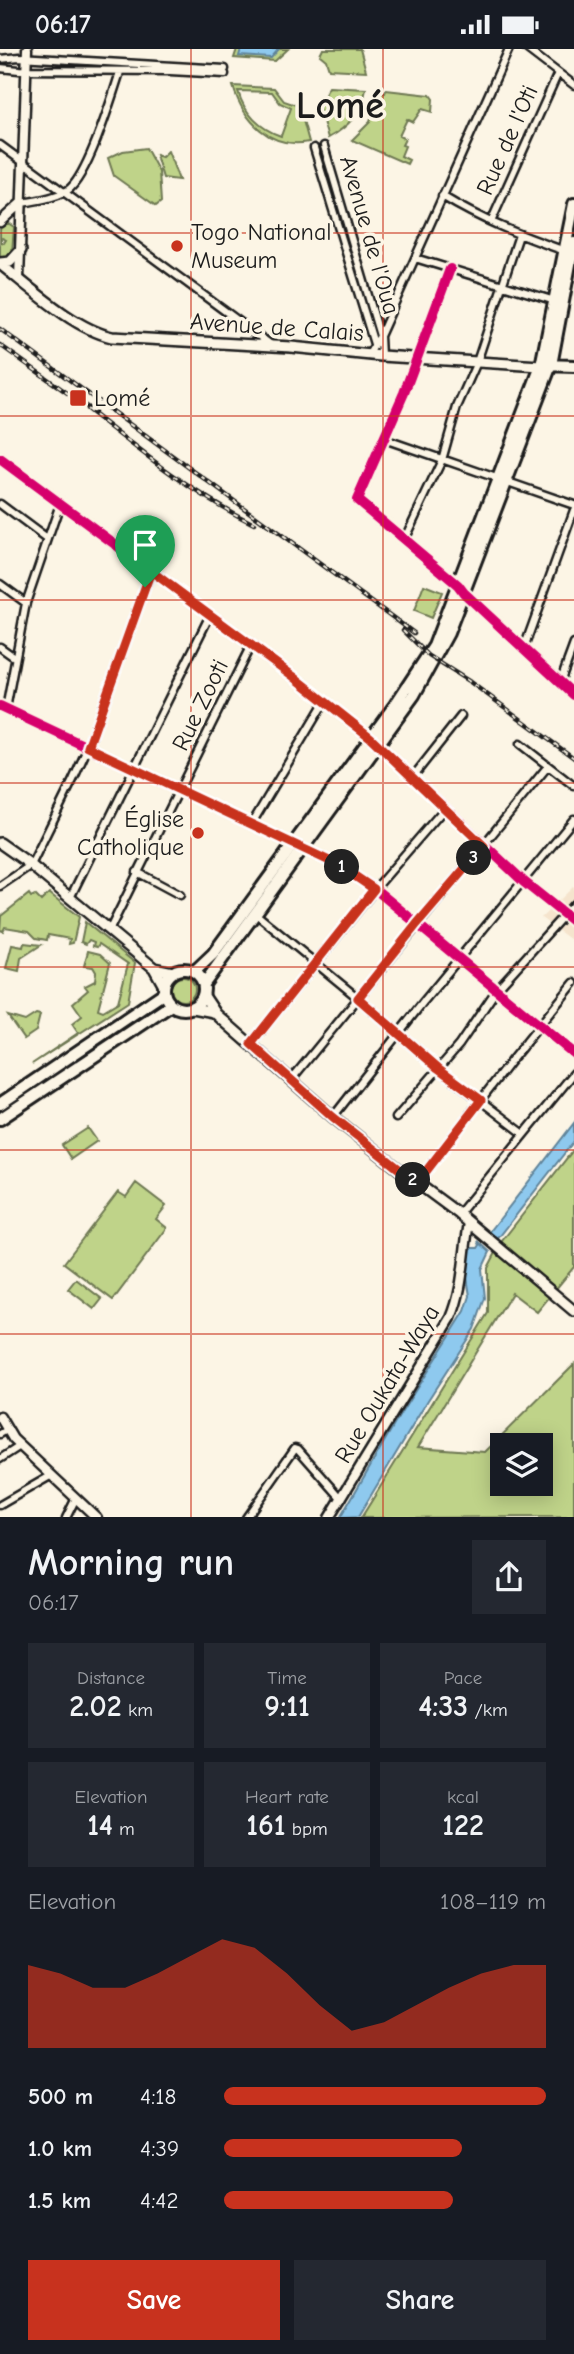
<!DOCTYPE html>
<meta charset="utf-8">
<style>
body{margin:0;font-family:"Comic Neue",sans-serif;background:#242831;color:#f1f3f6;height:100vh;display:flex;flex-direction:column;font-size:26px;white-space:nowrap}
*{box-sizing:border-box;margin:0}
p{font-size:23px;color:#9ea1a6}
.icon{flex:none;width:38px;height:38px;fill:none;stroke:currentColor;stroke-width:2;stroke-linecap:round;stroke-linejoin:round}
.map{position:relative;height:1468px;overflow:hidden}
.sheet{display:flex;flex-direction:column;background:#171b24;flex:1}
.sheet>*{flex:none}
.tools{position:absolute;left:490px;top:1384px;display:grid;gap:14px}
.tools a{display:grid;place-items:center;width:63px;height:63px;border-radius:0px;background:#171b24;box-shadow:0 4px 18px #0003;font-size:35px}
.pin{position:absolute;display:grid;place-items:center;width:60px;height:60px;color:#fff;margin:-72px -30px;border-radius:50% 50% 50% 0;rotate:-45deg;box-shadow:0 0 7px #0007}
.pin .icon{rotate:45deg}
.km{position:absolute;width:35px;height:35px;margin:-18px;border-radius:50%;background:#222;color:#fff;font-size:19px;line-height:35px;text-align:center}
.round{display:grid;place-items:center;flex:none;width:74px;height:74px;border-radius:0px;background:#242831}
.headline{display:flex;align-items:center;justify-content:space-between;height:119px;padding:0 28px}
h1{font-size:38px;font-weight:800;line-height:52px}
.figures{display:grid;grid-template-columns:repeat(3,1fr);gap:10px;height:119px;padding:7px 28px}
.figures div{display:grid;align-content:center;border-radius:0px;background:#242831;text-align:center}
.figures b{font-size:30px;font-weight:800}
.figures small{font-size:19px;font-weight:400}
.figures p{font-size:19px}
.chart{height:196px;padding:14px 28px}
.chart p{display:flex;justify-content:space-between}
.chart svg{width:100%;height:126px;margin-top:7px;fill:#c8321e;opacity:.7}
.primary-button{display:flex;gap:14px;margin-top:auto;padding:14px 28px}
.primary-button a{flex:1;height:80px;border-radius:0px;background:#c8321e;color:#fff;font-size:28px;font-weight:800;line-height:80px;text-align:center}
.primary-button a+a{background:#242831;color:#f1f3f6}
ul{padding:0 28px;list-style:none;font-size:23px}
li{display:grid;grid-template-columns:112px 84px 1fr;align-items:center;height:52px}
li i{height:18px;border-radius:9px;background:#c8321e}
.status{display:flex;justify-content:space-between;align-items:center;height:49px;padding:0 35px;background:#171b24;direction:ltr}
.status svg{height:19px;fill:currentColor}
.map>svg:first-child{display:block}
.built{fill:#f5e4cd}
.green{fill:#bfd389;stroke:#6e7852;stroke-width:2;fill-rule:evenodd}
.water{fill:#8ec9ee;stroke:#60849a;stroke-width:2}
.lines{fill:none;stroke-linecap:round;stroke-linejoin:round}
.minor-casing{stroke:#1c1c1c;stroke-width:11}
.tertiary-casing{stroke:#1c1c1c;stroke-width:13}
.secondary-casing{stroke:#1c1c1c;stroke-width:14}
.trunk-casing{stroke:#1c1c1c;stroke-width:16}
.minor{stroke:#fcf5e5;stroke-width:6}
.tertiary{stroke:#fcf5e5;stroke-width:8}
.secondary{stroke:#fcf5e5;stroke-width:9}
.trunk{stroke:#fcf5e5;stroke-width:10}
.rail-casing{stroke:#1c1c1c;stroke-width:4.5}
.rail{stroke:#fcf5e5;stroke-width:2;stroke-dasharray:5;stroke-linecap:butt}
.cycleway-casing{stroke:#fcf5e5;stroke-width:15}
.cycleway{stroke:#d6006c;stroke-width:10}
.route-casing{stroke:#fff;stroke-width:14}
.route{stroke:#c8321e;stroke-width:9}
.grid{fill:none;stroke:#c8321e;stroke-width:2;stroke-opacity:0.55}
.poi-dot{fill:#c8321e;stroke:#fcf5e5;stroke-width:2.5}
.labels{text-anchor:middle;dominant-baseline:central;stroke-width:7;stroke-linejoin:round;paint-order:stroke}
.street-label{font-size:24px;fill:#1c1c1c;stroke:#fcf5e5}
.poi-label{font-size:24px;fill:#1c1c1c;stroke:#fcf5e5;text-anchor:start}
.town-label{font-size:38px;font-weight:bold;fill:#1c1c1c;stroke:#fcf5e5}
</style>
<div class="status"><b>06:17</b><svg viewBox="0 0 49 12"><path d="M0 12V9h3v3zM5 12V6h3v6zM10 12V3h3v9zM15 12V0h3v12zM26 1h20v11H26zM47 4h2v5h-2z"/></svg></div>
<div class="map">
<svg width="574" height="1469" viewBox="0 0 574 1469">
<rect width="100%" height="100%" fill="#fcf5e5"/>
<filter id="ink" filterUnits="userSpaceOnUse"><feTurbulence type="fractalNoise" baseFrequency=".0143" numOctaves="2"/><feDisplacementMap in="SourceGraphic" scale="14" xChannelSelector="R" yChannelSelector="G"/><feConvolveMatrix kernelMatrix="1 2 1 2 8 2 1 2 1" color-interpolation-filters="sRGB"/></filter>
<g filter="url(#ink)">
<path class="built" d="M574,837V893L541,869Z"/>
<path class="green" d="M237,0H288L275,12L234,9Z
M323,0H360L366,22L329,20L326,11L320,6Z
M233,37L274,39L284,52L299,57L309,93C270,101 243,71 233,37ZM238,42L272,43L280,54L291,59L281,87C260,80 244,64 238,42Z
M329,38L366,40C362,63 349,78 328,89L317,53L323,49Z
M386,41L430,46L433,50L432,63L422,60L413,73L407,70L399,87L405,90L402,96L405,97L401,107L409,111L407,115L352,91L370,73L379,44H385Z
M146,99L159,123L161,153L156,157L114,127L108,109L123,102Z
M168,102L179,131L163,129L156,106L162,108Z
M8,174L14,178L12,204L7,209H0V192L4,194L6,191L2,189L0,192V180Z
M424,536L442,543L431,569L414,562Z
M49,844L79,868L73,894L69,895L70,890L48,886L47,891L36,889L29,882L5,878L3,882L0,881L1,867L29,845L31,848L35,846L41,852Z
M85,873L135,914L128,953L32,1015L78,984L72,975L82,967L73,954L88,941L85,937L95,932L96,923L93,918L84,917L88,902L100,905L110,914L98,960L103,962L118,953L128,915L99,895L97,898L93,897L94,893L89,891L86,895L81,893Z
M24,894L41,896L21,909L19,922L6,919L12,896L23,898Z
M171 940a12 12 0 1 1 24 0a12 12 0 1 1-24 0Z
M36,965L40,966L36,982L24,990L8,967L25,972Z
M88,1079L97,1092L71,1110L62,1096Z
M574,1100V1218L537,1263L512,1244L418,1398L485,1403L574,1315V1468L361,1469L488,1264V1219L502,1192ZM502,1396H541V1435H502Z
M136,1134L166,1157L156,1170L167,1179L113,1251L64,1214L118,1143L126,1148Z
M76,1230L102,1250L94,1260L68,1240Z"/>
<path class="water" d="M241,0H279L271,9L239,7Z
M574,1074V1092L496,1192L488,1185Z
M478,1192L490,1203L482,1220L485,1249L474,1280L428,1351L358,1468L340,1469L398,1369L465,1262L470,1247L466,1222L468,1201L471,1199H478L480,1196Z"/>
<g class="lines">
<g class="minor-casing">
<path id="minor" d="M527,0L574,36
M0,10L19,8L225,20
M0,19L19,21L170,22L225,25
M0,96L271,296
M324,97L380,287L381,307
M314,99L374,295
M442,147C481,171 522,187 565,202
M21,154C35,152 56,149 68,141C88,127 112,48 120,23
M491,173L558,24
M415,209L555,252
M450,220L404,344L357,451L458,536L464,544L574,646
M369,305L380,287L509,0
M384,390L574,456
M0,455L47,490
M404,491L442,411L457,358L477,313L519,186
M0,535L26,554
M0,598L14,608
M524,599L574,461
M560,633L574,595
M0,657L340,817L375,840L574,1005
M6,660L26,554L60,455
M520,695L574,737
M412,729L461,667
M251,776L325,652
M137,823L180,846
M0,837L31,816L73,731L88,698L151,522
M70,849L210,566
M256,865L358,949L438,1019L524,1085
M109,882L251,596
M251,995L375,840L444,760
M291,1031L548,717
M333,1068L424,952L574,770
M396,1069L459,996L497,940L574,855
M417,1134L510,1013L574,934
M459,1165L574,1024
M0,1385L7,1381
M0,1410L20,1397
M0,1456L52,1426
M66,1469L76,1449
M246,1469L295,1399L298,1400L342,1450"/>
</g>
<g class="tertiary-casing">
<path id="tertiary" d="M0,173L21,154
M19,230L27,0
M0,410L293,627L370,688L524,833L574,873
M0,1368L13,1390L97,1469
M329,1469L451,1269C464,1239 463,1206 469,1174"/>
</g>
<g class="secondary-casing">
<path id="secondary" d="M0,214L10,213L21,201
M0,215C31,239 73,279 112,288L291,298L381,307L541,317
M0,794L27,813L154,919L164,937
M154,919L173,923
M204,947L216,965L333,1068L405,1125L459,1165L574,1262
M193,959L214,963"/>
</g>
<g class="trunk-casing">
<path id="trunk" d="M545,316L574,317
M164 940a20 20 0 1 1 40 0a20 20 0 1 1-40 0Z
M195,922L213,905L395,656L434,597L541,317L574,155
M204,935L414,646L448,584L551,316L574,194
M0,1055L164,944
M0,1070L171,956"/>
</g>
<use href="#minor" class="minor"/>
<use href="#tertiary" class="tertiary"/>
<use href="#secondary" class="secondary"/>
<use href="#trunk" class="trunk"/>
<g class="rail-casing">
<path id="rail" d="M0,280L414,584
M0,296L94,363
M87,360C140,402 193,445 254,475
M403,581L429,607L470,633L574,709"/>
</g>
<use href="#rail" class="rail"/>
<g class="cycleway-casing">
<path id="cycleway" d="M450,220L404,344L357,451L458,536L464,544L574,646
M0,410L293,627L370,688L524,833L574,873
M0,657L340,817L375,840L574,1005"/>
</g>
<use href="#cycleway" class="cycleway"/>
</g>
</g>
<g class="lines" filter="url(#ink)">
<g class="route-casing">
<path id="route" d="M151,522L293,627L370,688L484,797L417,875L358,949L438,1019L481,1051L417,1134L333,1068L251,995L374,840L340,817L88,698Z"/>
</g>
<use href="#route" class="route"/>
</g>
<path class="grid" d="M191,0V1469M383,0V1469M0,184H574M0,367H574M0,551H574M0,734H574M0,918H574M0,1101H574M0,1285H574"/>
<g class="poi-dot">
<circle cx="177" cy="197" r="7"/>
<rect x="69" y="340" width="18" height="18" rx="3.5"/>
<circle cx="198" cy="784" r="7"/>
</g>
<g class="labels">
<g class="street-label">
<text transform="translate(507 91) rotate(-66)">Rue de l'Oti</text>
<text transform="translate(370 186) rotate(74)">Avenue de l'Oua</text>
<text transform="translate(277 278) rotate(4)">Avenue de Calais</text>
<text transform="translate(200 656) rotate(-64)">Rue Zooti</text>
<text transform="translate(387 1335) rotate(-59)">Rue Oukata-Waya</text>
</g>
<g class="poi-label">
<text x="191" y="183">Togo National<tspan x="191" dy="28">Museum</tspan></text>
<text x="94" y="349">Lomé</text>
<text x="184" y="770" text-anchor="end">Église<tspan x="184" dy="28">Catholique</tspan></text>
</g>
<g class="town-label">
<text x="340" y="57">Lomé</text>
</g>
</g>
</svg>
<div class="tools">
<a><svg class="icon" aria-label="layers" viewBox="0 0 24 24"><path d="M12 4l9 5-9 5-9-5zM3 14l9 5 9-5"/></svg></a>
</div>
<div class="pin" style="left:145px;top:538px;background:#1e9e55"><svg class="icon" aria-label="arrive" viewBox="0 0 24 24"><path d="M6 21V4h12l-3 4 3 4H6"/></svg></div>
<b class="km" style="left:342px;top:818px">1</b>
<b class="km" style="left:413px;top:1131px">2</b>
<b class="km" style="left:474px;top:809px">3</b>
</div>
<section class="sheet">
<div class="headline"><div><h1>Morning run</h1><p>06:17</p></div><a class="round"><svg class="icon" aria-label="share" viewBox="0 0 24 24"><path d="M12 15V3M7 8l5-5 5 5M5 13v7h14v-7"/></svg></a></div>
<div class="figures">
<div><p>Distance</p><b>2.02<small> km</small></b></div>
<div><p>Time</p><b>9:11</b></div>
<div><p>Pace</p><b>4:33<small> /km</small></b></div>
</div>
<div class="figures">
<div><p>Elevation</p><b>14<small> m</small></b></div>
<div><p>Heart rate</p><b>161<small> bpm</small></b></div>
<div><p>kcal</p><b>122</b></div>
</div>
<div class="chart"><p><span>Elevation</span>108–119 m</p>
<svg viewBox="0 0 160 44" preserveAspectRatio="none"><path d="M0 44V15L10 18L20 23L30 23L40 18L50 12L60 6L70 9L80 18L90 29L100 38L110 35L120 29L130 23L140 18L150 15L160 15V44z"/></svg>
</div>
<ul>
<li><b>500 m</b>4:18<i style="width:100%"></i></li>
<li><b>1.0 km</b>4:39<i style="width:74%"></i></li>
<li><b>1.5 km</b>4:42<i style="width:71%"></i></li>
</ul>
<div class="primary-button"><a>Save</a><a>Share</a></div>
</section>
